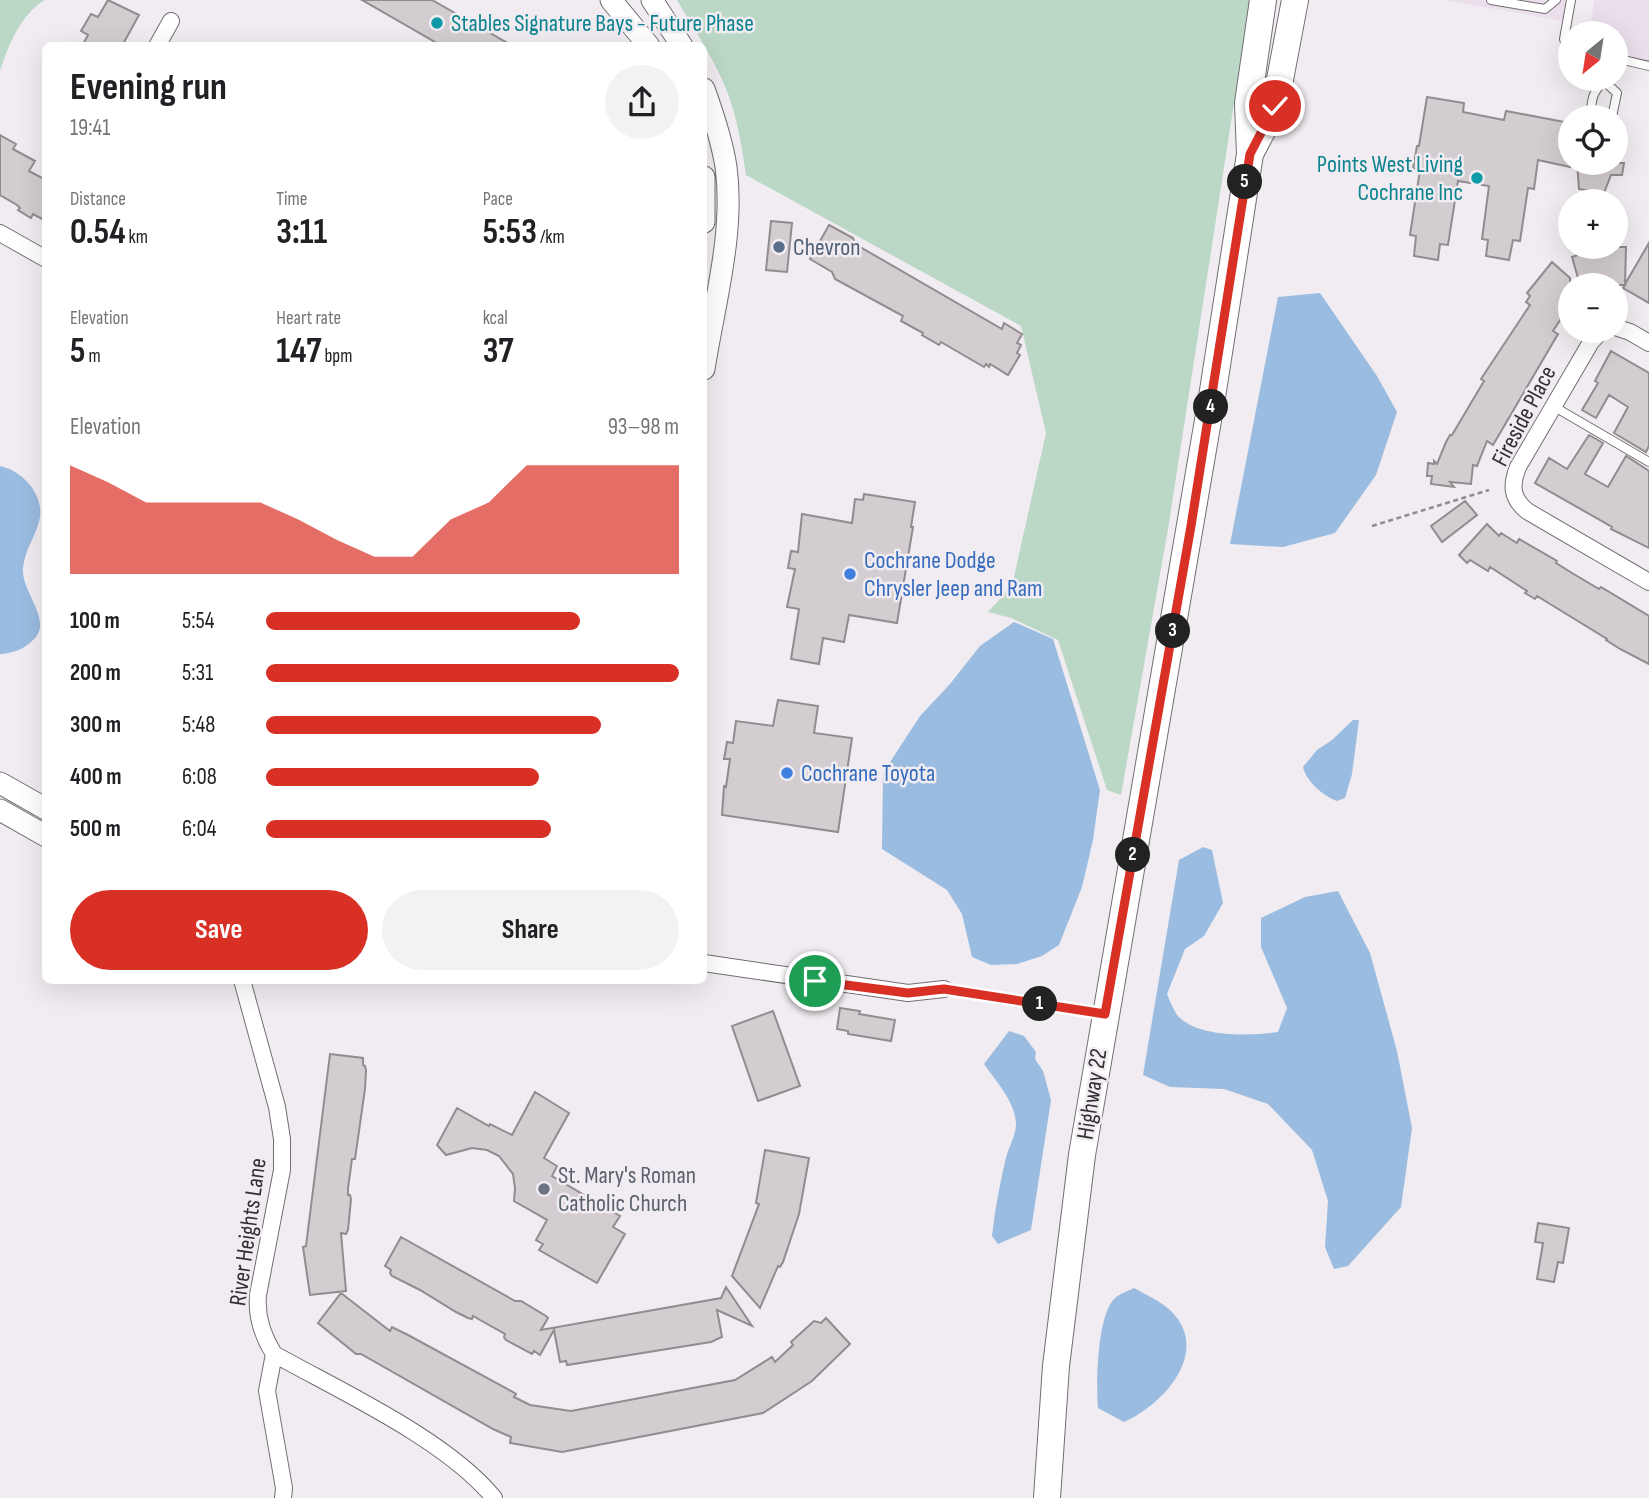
<!DOCTYPE html>
<meta charset="utf-8">
<style>
body{margin:0;font-family:"Sofia Sans Condensed",sans-serif;background:#f2f2f2;color:#202124;height:100vh;display:flex;flex-direction:column;font-size:26px;white-space:nowrap}
*{box-sizing:border-box;margin:0}
p{font-size:23px;color:#757577}
.icon{flex:none;width:38px;height:38px;fill:none;stroke:currentColor;stroke-width:2;stroke-linecap:round;stroke-linejoin:round}
.map{position:relative;flex:1;overflow:hidden}
.sheet{position:absolute;left:42px;top:42px;width:665px;height:942px;display:flex;flex-direction:column;background:#fff;border-radius:10px;box-shadow:0 7px 28px #0002}
.sheet>*{flex:none}
.needle{width:46px;rotate:210deg}
.tools{position:absolute;left:1558px;top:21px;display:grid;gap:14px}
.tools a{display:grid;place-items:center;width:70px;height:70px;border-radius:50%;background:#fff;box-shadow:0 7px 28px #0002;font-size:35px}
.pin{position:absolute;display:grid;place-items:center;width:60px;height:60px;color:#fff;margin:-30px;border:4px solid #fff;border-radius:50%;box-shadow:0 2px 7px #0007}
.km{position:absolute;width:35px;height:35px;margin:-18px;border-radius:50%;background:#222;color:#fff;font-size:19px;line-height:35px;text-align:center}
.round{display:grid;place-items:center;flex:none;width:74px;height:74px;border-radius:37px;background:#f2f2f2}
.headline{display:flex;align-items:center;justify-content:space-between;height:119px;padding:0 28px}
h1{font-size:38px;font-weight:700;line-height:52px}
.stats{display:grid;grid-template-columns:repeat(3,1fr);gap:10px;height:119px;padding:7px 28px}
.stats div{display:grid;align-content:center}
.stats b{font-size:35px;font-weight:700}
.stats small{font-size:19px;font-weight:400}
.stats p{font-size:19px}
.chart{height:196px;padding:14px 28px}
.chart p{display:flex;justify-content:space-between}
.chart svg{width:100%;height:126px;margin-top:7px;fill:#d93025;opacity:.7}
.primary-button{display:flex;gap:14px;margin-top:auto;padding:14px 28px}
.primary-button a{flex:1;height:80px;border-radius:42px;background:#d93025;color:#fff;font-size:28px;font-weight:700;line-height:80px;text-align:center}
.primary-button a+a{background:#f2f2f2;color:#202124}
ul{padding:0 28px;list-style:none;font-size:23px}
li{display:grid;grid-template-columns:112px 84px 1fr;align-items:center;height:52px}
li i{height:18px;border-radius:9px;background:#d93025}
.map>svg:first-child{display:block}
.built{fill:#eadfeb}
.green{fill:#bad8c5}
.water{fill:#9abce0}
.building{fill:#d3ccd0;stroke:#928b8f;stroke-width:2}
.lines{fill:none;stroke-linecap:round;stroke-linejoin:round}
.service-casing{stroke:#726d72;stroke-width:10}
.minor-casing{stroke:#726d72;stroke-width:18}
.tertiary-casing{stroke:#726d72;stroke-width:23}
.primary-casing{stroke:#726d72;stroke-width:28}
.path{stroke:#908c90;stroke-width:2.5;stroke-dasharray:5 3.5;stroke-linecap:butt}
.service{stroke:#fff;stroke-width:8}
.minor{stroke:#fff;stroke-width:16}
.tertiary{stroke:#fff;stroke-width:21}
.primary{stroke:#fff;stroke-width:26}
.route-casing{stroke:#fff;stroke-width:14}
.route{stroke:#d93025;stroke-width:9}
.culture-dot{fill:#0f9aa8;stroke:#f1ecf1;stroke-width:2.5}
.service-dot{fill:#5c6f8a;stroke:#f1ecf1;stroke-width:2.5}
.shop-dot{fill:#3f7fe0;stroke:#f1ecf1;stroke-width:2.5}
.worship-dot{fill:#6b7280;stroke:#f1ecf1;stroke-width:2.5}
.labels{text-anchor:middle;dominant-baseline:central;stroke-width:5;stroke-linejoin:round;paint-order:stroke}
.culture-label{font-size:24px;fill:#0d838f;stroke:#f1ecf1;text-anchor:start}
.service-label{font-size:24px;fill:#4e5e75;stroke:#f1ecf1;text-anchor:start}
.street-label{font-size:24px;fill:#312f31;stroke:#f1ecf1}
.shop-label{font-size:24px;fill:#366cbe;stroke:#f1ecf1;text-anchor:start}
.worship-label{font-size:24px;fill:#5b616d;stroke:#f1ecf1;text-anchor:start}
</style>
<div class="map">
<svg width="1649" height="1498" viewBox="0 0 1649 1498">
<rect width="100%" height="100%" fill="#f1ecf1"/>
<path class="built" d="M1444,0H1566L1563,21Z
M1594,0H1649V70L1615,56V33H1590Z"/>
<path class="green" d="M0,0H45C20,15 9,44 0,71Z
M677,0H1250L1168,529L1121,795L1107,790L1058,640L1011,618L988,612L1012,586L1046,433L1021,326L746,175C742,147 737,117 727,91C714,59 694,29 677,0Z"/>
<path class="water" d="M1320,293L1377,376L1397,412L1376,475L1335,533L1283,547L1230,544L1278,297Z
M0,466C24,471 46,497 39,522C34,539 25,550 23,568C21,592 52,619 35,638C25,649 16,652 2,654H0Z
M1014,622L1053,639L1100,790L1093,840L1082,887L1059,945L1042,956L1017,964L991,965L972,957L962,914L947,890L882,849L883,773L920,716L950,684L980,646Z
M1353,720H1359L1352,774L1345,798L1337,801C1323,796 1306,781 1303,767L1317,750L1332,740Z
M1203,847L1212,850L1223,903L1204,936L1185,949L1167,994C1170,1001 1173,1009 1177,1015C1197,1038 1250,1036 1278,1032L1287,1008L1261,947V918L1305,897L1338,891L1370,953L1397,1051L1412,1128L1401,1207L1348,1266L1334,1269L1325,1247L1328,1201L1312,1150L1268,1104L1224,1089L1170,1087L1143,1075L1179,860Z
M1009,1031L1024,1036L1036,1052L1035,1059L1043,1071L1051,1100L1031,1230L998,1244L992,1236C995,1210 999,1188 1005,1162C1007,1150 1015,1138 1016,1126C1017,1104 996,1081 984,1064Z
M1134,1288C1146,1295 1161,1301 1171,1311C1212,1352 1163,1405 1124,1422L1098,1408C1096,1383 1097,1317 1114,1299C1119,1294 1128,1291 1134,1288Z"/>
<path class="building" d="M108,0L139,15L122,46H82L88,35L81,31L91,14L98,17Z
M362,0H432L513,46H442Z
M1427,97L1464,103L1463,112L1504,120L1506,111L1570,123V167L1538,160L1534,189L1528,188L1520,241L1513,240L1509,260L1486,256L1488,240L1482,239L1489,186L1458,181L1448,245L1440,244L1438,260L1414,256L1416,236L1410,235L1420,170L1413,168L1417,146H1419Z
M0,135L16,144L13,149L35,161L29,171L46,180V221L33,214L31,218L18,210L20,208L17,205L0,195Z
M1577,163H1624L1622,175H1611L1604,193L1579,189Z
M771,221L792,223L787,272L766,270Z
M829,225L853,238L855,244L1002,329L1004,323L1022,334L1017,343L1021,345L1017,353L1020,355L1008,375L990,364L989,367L986,364L984,367L941,342L939,345L922,335L923,333L901,321L903,316L835,279L832,272L810,259Z
M1649,243V303L1623,288L1625,285H1580L1572,257L1602,247H1626L1625,284Z
M1552,262L1570,278V305L1553,331L1558,334L1493,445L1487,441L1477,466L1473,465L1471,484L1450,482L1454,487L1431,484L1432,476H1427L1428,463L1434,464V461L1437,464L1446,442L1450,435H1452L1484,381L1481,379L1530,305L1526,302L1530,296L1527,293Z
M1611,351L1649,373V446L1646,452L1614,433L1628,407L1609,395L1596,418L1582,410L1598,383L1595,381Z
M1589,435L1603,443L1585,474L1608,487L1626,456L1649,471V548L1611,529L1612,527L1535,483L1549,458L1567,469Z
M864,494L915,502L911,527H913L897,623L849,615L844,642L823,638L819,664L791,659L799,609L787,607L795,569L788,568L791,551L798,552L802,514L852,523L855,499L863,500Z
M1465,501L1477,515L1442,542L1431,526Z
M1487,524L1499,536L1501,533L1517,543L1519,539L1557,561L1556,563L1572,573L1599,589L1601,587L1649,616V664L1620,649L1606,640L1607,639L1537,596L1535,599L1525,593L1527,591L1490,567L1488,571L1470,560L1467,563L1459,555Z
M778,700L818,706L814,733L852,738L838,832L722,815L724,786L726,787L730,759H724L727,742L733,743L736,721L773,726Z
M840,1008L860,1011L859,1014L895,1020L891,1041L848,1034V1031L837,1029Z
M773,1011L800,1086L758,1101L732,1026Z
M330,1054L363,1058V1065L365,1066L366,1070L365,1089L355,1159H352L348,1188V1195H350L351,1199L348,1230L346,1234L341,1233L346,1291L310,1295L303,1247L306,1246Z
M535,1092L569,1113L544,1158L557,1166L552,1176L620,1216L613,1227L625,1234L597,1283L539,1250L543,1244L536,1240L547,1220L514,1201L515,1188L513,1174L499,1156L487,1150L472,1148L446,1155L437,1145L457,1108L489,1126L490,1124L512,1135Z
M765,1150L809,1158L799,1214L783,1262L780,1267L778,1266L760,1308L732,1276L759,1204L756,1203Z
M1538,1223L1569,1228L1563,1263L1558,1262L1554,1282L1537,1279L1543,1243L1535,1242Z
M401,1237L515,1301H521L546,1316L548,1318L541,1330L721,1298L726,1287L752,1326L717,1310L722,1337L711,1342L567,1365L566,1361L560,1362L554,1330L540,1355L534,1351L532,1354L506,1340L504,1337L505,1334L480,1320L473,1316L472,1319L468,1318L456,1312L420,1290L392,1276L390,1273L391,1270L385,1266Z
M341,1293L390,1331L392,1327L408,1335L513,1392L516,1394L514,1397L530,1405L571,1411L735,1380L772,1357L775,1362L793,1345L791,1342L814,1321L821,1323L826,1318L850,1344L812,1381L763,1413L562,1452L510,1443L511,1437L493,1429L361,1354H356L318,1323Z"/>
<g class="lines">
<g class="service-casing">
<path id="service" d="M1491,0L1545,9L1556,0
M1570,47L1566,46L1564,39L1571,0
M1615,58L1649,66
M1604,81L1617,93L1612,117
M1591,117C1591,98 1593,92 1605,79
M1553,406L1649,462
M944,989L1102,1014"/>
</g>
<g class="minor-casing">
<path id="minor" d="M157,46L171,21
M0,233L46,259
M1615,327L1630,332L1649,343
M1601,331L1591,342L1518,467C1511,485 1511,498 1527,511L1649,582
M704,963L908,993L944,989
M242,980L277,1107L282,1139V1170L258,1295C256,1317 262,1335 274,1354C340,1391 447,1440 494,1498
M274,1354L267,1391L284,1488L283,1498"/>
</g>
<g class="tertiary-casing">
<path id="tertiary" d="M611,0L649,46
M652,0L682,46
M704,89C713,114 722,140 726,167C735,232 714,305 704,369
M704,177V222
M0,783L46,809
M0,810L46,836"/>
</g>
<g class="primary-casing">
<path id="primary" d="M1251,152L1275,106L1295,0
M1047,1498L1056,1366L1082,1155L1212,397L1250,154L1248,103L1263,0"/>
</g>
<path class="path" d="M1372,526L1489,490"/>
<use href="#service" class="service"/>
<use href="#minor" class="minor"/>
<use href="#tertiary" class="tertiary"/>
<use href="#primary" class="primary"/>
</g>
<g class="lines">
<g class="route-casing">
<path id="route" d="M815,981L908,993L944,989L1105,1014L1191,526L1250,154L1275,106"/>
</g>
<use href="#route" class="route"/>
</g>
<g class="culture-dot">
<circle cx="437" cy="23" r="7"/>
<circle cx="1477" cy="178" r="7"/>
</g>
<circle class="service-dot" cx="779" cy="247" r="7"/>
<g class="shop-dot">
<circle cx="850" cy="574" r="7"/>
<circle cx="787" cy="773" r="7"/>
</g>
<circle class="worship-dot" cx="544" cy="1189" r="7"/>
<g class="labels">
<g class="culture-label">
<text x="451" y="23">Stables Signature Bays - Future Phase</text>
<text x="1463" y="164" text-anchor="end">Points West Living<tspan x="1463" dy="28">Cochrane Inc</tspan></text>
</g>
<g class="service-label">
<text x="793" y="247">Chevron</text>
</g>
<g class="street-label">
<text transform="translate(1524 416) rotate(-62)">Fireside Place</text>
<text transform="translate(1092 1094) rotate(-81)">Highway 22</text>
<text transform="translate(248 1232) rotate(-82)">River Heights Lane</text>
</g>
<g class="shop-label">
<text x="864" y="560">Cochrane Dodge<tspan x="864" dy="28">Chrysler Jeep and Ram</tspan></text>
<text x="801" y="773">Cochrane Toyota</text>
</g>
<g class="worship-label">
<text x="558" y="1175">St. Mary's Roman<tspan x="558" dy="28">Catholic Church</tspan></text>
</g>
</g>
</svg>
<div class="tools">
<a><svg class="needle" viewBox="-14 -14 28 28"><path d="M0-13l5 13h-10z" fill="#e53935"/><path d="M0 13l5-13h-10z" fill="#757577"/></svg></a>
<a><svg class="icon" aria-label="locate" viewBox="0 0 24 24"><circle cx="12" cy="12" r="6"/><path d="M12 2v4M12 18v4M2 12h4M18 12h4"/></svg></a>
<a>+</a>
<a>−</a>
</div>
<div class="pin" style="left:815px;top:981px;background:#1e9e55"><svg class="icon" aria-label="arrive" viewBox="0 0 24 24"><path d="M6 21V4h12l-3 4 3 4H6"/></svg></div>
<div class="pin" style="left:1275px;top:106px;background:#d93025"><svg class="icon" aria-label="check" viewBox="0 0 24 24"><path d="M5 12l5 5 9-10"/></svg></div>
<b class="km" style="left:1040px;top:1004px">1</b>
<b class="km" style="left:1133px;top:855px">2</b>
<b class="km" style="left:1173px;top:631px">3</b>
<b class="km" style="left:1211px;top:407px">4</b>
<b class="km" style="left:1245px;top:182px">5</b>
<section class="sheet">
<div class="headline"><div><h1>Evening run</h1><p>19:41</p></div><a class="round"><svg class="icon" aria-label="share" viewBox="0 0 24 24"><path d="M12 15V3M7 8l5-5 5 5M5 13v7h14v-7"/></svg></a></div>
<div class="stats">
<div><p>Distance</p><b>0.54<small> km</small></b></div>
<div><p>Time</p><b>3:11</b></div>
<div><p>Pace</p><b>5:53<small> /km</small></b></div>
</div>
<div class="stats">
<div><p>Elevation</p><b>5<small> m</small></b></div>
<div><p>Heart rate</p><b>147<small> bpm</small></b></div>
<div><p>kcal</p><b>37</b></div>
</div>
<div class="chart"><p><span>Elevation</span>93–98 m</p>
<svg viewBox="0 0 160 44" preserveAspectRatio="none"><path d="M0 44V6L10 12L20 19L30 19L40 19L50 19L60 25L70 32L80 38L90 38L100 25L110 19L120 6L130 6L140 6L150 6L160 6V44z"/></svg>
</div>
<ul>
<li><b>100 m</b>5:54<i style="width:76%"></i></li>
<li><b>200 m</b>5:31<i style="width:100%"></i></li>
<li><b>300 m</b>5:48<i style="width:81%"></i></li>
<li><b>400 m</b>6:08<i style="width:66%"></i></li>
<li><b>500 m</b>6:04<i style="width:69%"></i></li>
</ul>
<div class="primary-button"><a>Save</a><a>Share</a></div>
</section>
</div>
